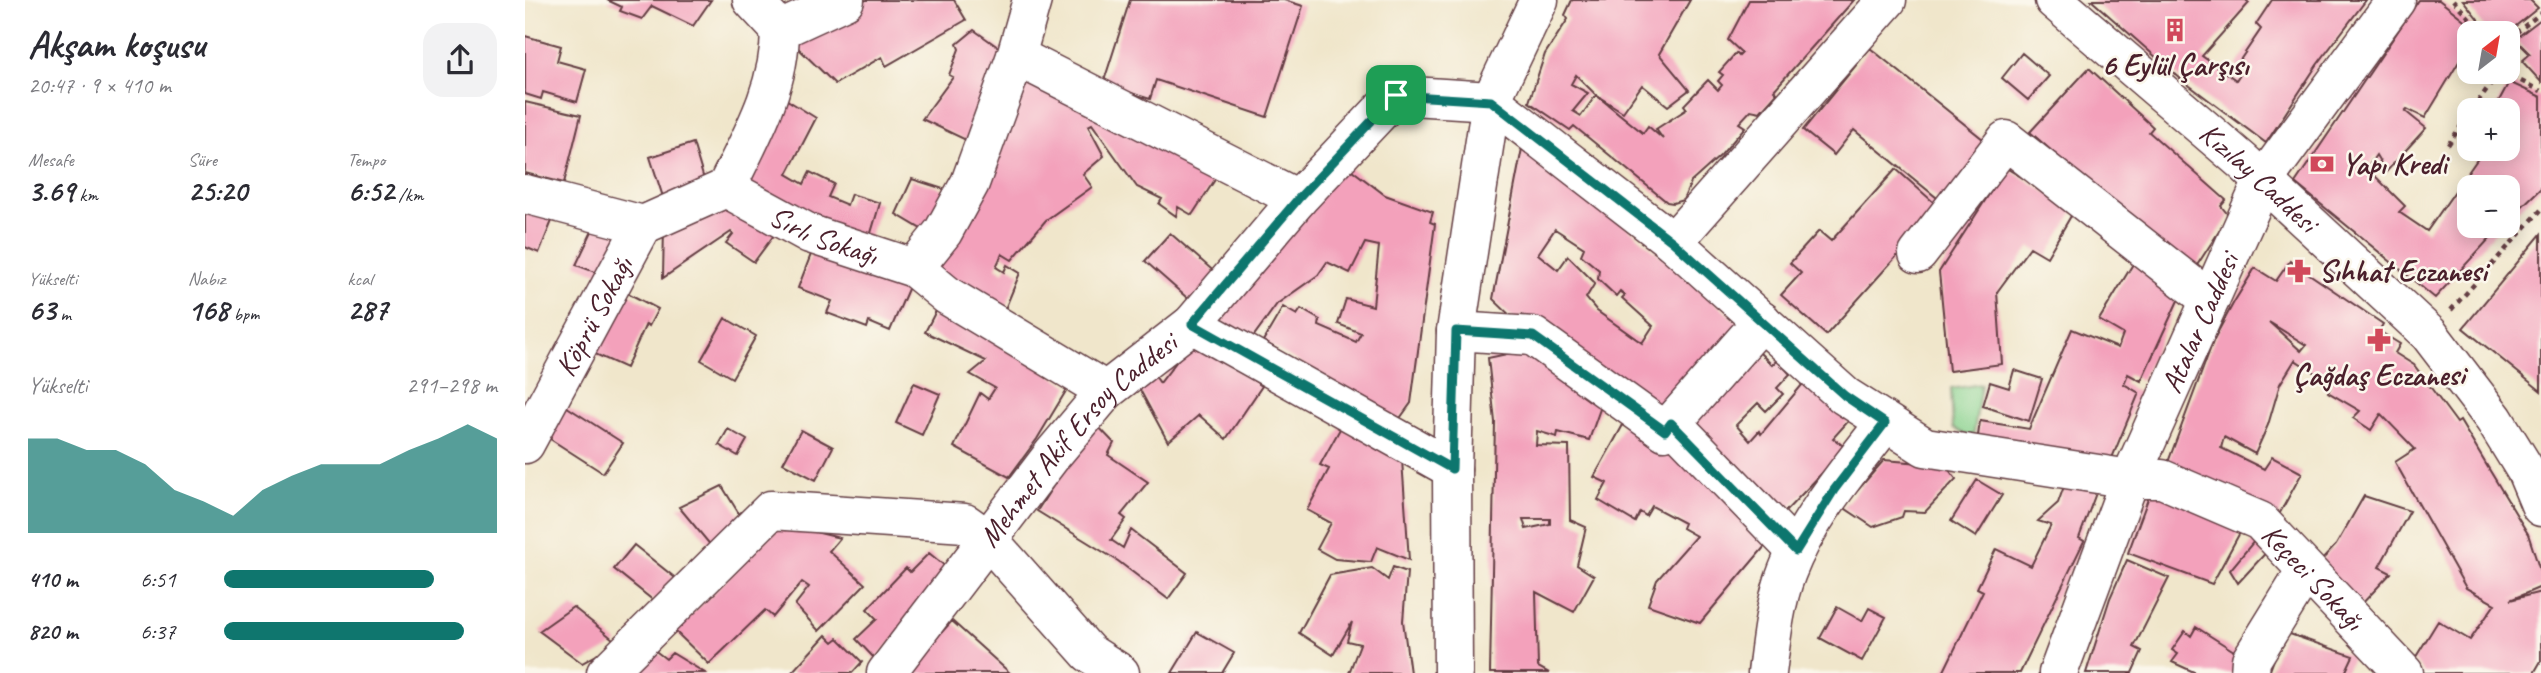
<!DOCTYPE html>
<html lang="tr">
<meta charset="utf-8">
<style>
body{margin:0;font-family:Caveat,sans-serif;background:#f2f2f3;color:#2b2b33;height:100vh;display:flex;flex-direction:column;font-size:26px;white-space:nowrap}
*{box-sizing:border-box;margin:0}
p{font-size:23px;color:#7c7c81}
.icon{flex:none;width:38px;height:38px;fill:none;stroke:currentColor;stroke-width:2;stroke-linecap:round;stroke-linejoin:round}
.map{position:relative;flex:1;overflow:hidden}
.side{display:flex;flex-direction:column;background:#fff;width:525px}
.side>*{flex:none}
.needle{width:46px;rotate:31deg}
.tools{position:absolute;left:1932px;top:21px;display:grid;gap:14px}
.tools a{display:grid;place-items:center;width:63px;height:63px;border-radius:14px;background:#fff;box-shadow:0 4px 18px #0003;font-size:35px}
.pin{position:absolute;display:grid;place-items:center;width:60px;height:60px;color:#fff;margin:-30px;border-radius:14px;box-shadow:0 4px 10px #0006}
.round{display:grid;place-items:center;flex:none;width:74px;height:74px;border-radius:21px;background:#f2f2f3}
.head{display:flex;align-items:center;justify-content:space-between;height:119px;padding:0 28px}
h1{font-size:38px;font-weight:700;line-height:52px}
.metrics{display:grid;grid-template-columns:repeat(3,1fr);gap:10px;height:119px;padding:7px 28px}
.metrics div{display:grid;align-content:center}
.metrics b{font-size:30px;font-weight:700}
.metrics small{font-size:19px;font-weight:400}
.metrics p{font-size:19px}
.chart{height:196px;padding:14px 28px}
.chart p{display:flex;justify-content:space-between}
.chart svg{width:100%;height:126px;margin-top:7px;fill:#0f766e;opacity:.7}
ul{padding:0 28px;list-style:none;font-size:23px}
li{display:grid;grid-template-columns:112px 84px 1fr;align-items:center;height:52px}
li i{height:18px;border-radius:9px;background:#0f766e}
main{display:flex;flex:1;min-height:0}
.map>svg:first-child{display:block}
.green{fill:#88d28e;stroke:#69785c;stroke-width:2}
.building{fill:#f3a1bb;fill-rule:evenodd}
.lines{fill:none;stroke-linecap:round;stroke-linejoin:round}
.minor-casing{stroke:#633d43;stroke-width:41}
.major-casing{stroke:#633d43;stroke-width:41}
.path{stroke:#633d43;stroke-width:4.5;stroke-dasharray:5 5;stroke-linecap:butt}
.minor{stroke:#fff;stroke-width:38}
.major{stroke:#fff;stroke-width:38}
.route-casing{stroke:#fff;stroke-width:14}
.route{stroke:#0f766e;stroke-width:9}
.labels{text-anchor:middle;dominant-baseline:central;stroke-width:5;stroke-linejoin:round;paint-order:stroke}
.poi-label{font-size:30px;font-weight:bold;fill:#4a1f2b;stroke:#fbf7ec}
.street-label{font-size:30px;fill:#4a1f2b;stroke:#fbf7ec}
</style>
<main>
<section class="side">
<div class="head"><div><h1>Akşam koşusu</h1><p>20:47 · 9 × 410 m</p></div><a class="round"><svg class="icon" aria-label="share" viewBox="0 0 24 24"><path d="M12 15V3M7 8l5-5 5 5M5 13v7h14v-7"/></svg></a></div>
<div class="metrics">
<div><p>Mesafe</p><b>3.69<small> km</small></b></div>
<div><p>Süre</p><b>25:20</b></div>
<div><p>Tempo</p><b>6:52<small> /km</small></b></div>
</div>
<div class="metrics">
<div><p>Yükselti</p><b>63<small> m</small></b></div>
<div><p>Nabız</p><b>168<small> bpm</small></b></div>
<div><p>kcal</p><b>287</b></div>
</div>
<div class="chart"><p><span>Yükselti</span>291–298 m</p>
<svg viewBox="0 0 160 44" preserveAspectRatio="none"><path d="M0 44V11L10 11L20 15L30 15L40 20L50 29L60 33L70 38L80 29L90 24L100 20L110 20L120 20L130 15L140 11L150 6L160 11V44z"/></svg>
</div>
<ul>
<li><b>410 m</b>6:51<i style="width:77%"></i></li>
<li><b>820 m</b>6:37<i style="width:88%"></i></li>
</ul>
</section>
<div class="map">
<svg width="2016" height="673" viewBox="0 0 2016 673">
<rect width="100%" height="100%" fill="#fbf7ec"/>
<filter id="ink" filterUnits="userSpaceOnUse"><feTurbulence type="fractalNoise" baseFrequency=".0143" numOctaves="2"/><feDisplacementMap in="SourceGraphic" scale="14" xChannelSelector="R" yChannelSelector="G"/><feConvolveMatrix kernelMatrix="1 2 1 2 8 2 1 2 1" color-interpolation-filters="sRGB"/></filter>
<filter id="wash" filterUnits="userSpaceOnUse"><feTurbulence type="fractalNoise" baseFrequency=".00686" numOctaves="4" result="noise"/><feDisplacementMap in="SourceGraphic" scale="28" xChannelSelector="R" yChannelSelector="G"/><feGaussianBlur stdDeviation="1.57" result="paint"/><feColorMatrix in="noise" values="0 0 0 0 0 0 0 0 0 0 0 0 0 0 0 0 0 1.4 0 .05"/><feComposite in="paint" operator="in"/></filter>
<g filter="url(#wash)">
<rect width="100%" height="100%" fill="#f0e6cb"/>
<path class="green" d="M1456,384L1448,439L1428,428L1426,389Z"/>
<g id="blocks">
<path class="building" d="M82,0H186L168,26L127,6L117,19L95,11L97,7Z
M341,0H429L441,20L361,66L357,57L310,84L269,44L276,31Z
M605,0H759L778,6L742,117L631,80L625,99L578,84Z
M1047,0H1165L1134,54L1164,90L1143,106L1117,85L1098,112L1071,95L1051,75L1046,84L1063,93L1048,111L1056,116L1071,95L1118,133L1123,126L1138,139L1131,129L1162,109L1159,105L1183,80L1193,90L1197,85L1193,81L1198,75L1194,72L1211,53L1214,56L1217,53L1203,40L1224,0H1329L1249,90L1252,93L1235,112L1226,110L1214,123L1220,127L1196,155L1166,182L1158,200L1148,203L1142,202L1049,126L1045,130L1004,102L1020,54L1043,19L1040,15Z
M1566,0H1721L1724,3L1677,56L1711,80L1717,71L1711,66L1736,29L1731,24L1747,0H1841L1792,65L1741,143L1657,80Z
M1894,0H1914L1953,31L1944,33V45L1900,118L1882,109L1880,111L1901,128L1861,172L1851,155L1842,168L1880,206L1874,212L1902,231L1956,154L1944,149H1983V110H1969L1984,82L2016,97V188L1983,220V187H1944V226H1976L1910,298L1770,183Z
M1938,0H2005L2013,8L1982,33H1964Z
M2016,19V82L1997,61L2005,54L1990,39Z
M449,30L480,52L443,141L397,119L428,77L424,75L434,49L432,44Z
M0,36L36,46L32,61L61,69L52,102L18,92L16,99L0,94Z
M1345,48L1464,144L1417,202L1329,130L1309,155L1278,130Z
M1497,53L1524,76L1503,100L1477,78Z
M1564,68L1628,127L1624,132L1701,200L1696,206L1704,216L1667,273L1505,132Z
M498,69L695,172L667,215L653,207L651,216L634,204L637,199L612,187L567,124L563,126L579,156L558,174L567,187L521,220L487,260L477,254L471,267L479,272L482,265L495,273L478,314L405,269Z
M259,98L291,118L262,174L279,184L285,172L309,184L303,197L322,205L326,194L355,203L343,243L216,184Z
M0,102L56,115L39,183L0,173Z
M999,138L1216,325L1138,416L997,315L993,323L968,299ZM1030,229L1059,248L1056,255L1074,270L1073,279L1091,296L1095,291L1100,295L1097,298L1128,326L1117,343L1072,311L1061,298L1070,283L1043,256L1033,270L1013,254Z
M168,143L181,186L139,200L125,157Z
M819,164L860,195L908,212L905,222L910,224L886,403L873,421L738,341L758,307L772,315L776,309L795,320L794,326L831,342L836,333L813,324L821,299L848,306L854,246L840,243L825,273L802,262L793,275L752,304L725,341L694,319Z
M1481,168L1550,209L1522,257L1505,247L1472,292L1477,364L1424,371L1414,272Z
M1371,169L1415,208L1301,335L1256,295L1276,273L1265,263L1294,231L1306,241Z
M387,179L431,193L408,236L371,214Z
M200,201L252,231L229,262L201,243L208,234L206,232L138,278L139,227Z
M4,206L29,216L14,253L0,247V217Z
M69,227L99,235L78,275L51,265Z
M645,233L693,275L669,304L620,261Z
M2016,234V391L1938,328Z
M290,244L386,282L365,331L344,322L342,328L302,313L307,301L273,288Z
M1765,261L1858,324L1854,331L1875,344L1870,353L1889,365L1932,423L1935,421L2003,534L2016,574V587L1985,600L2016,592V661L2009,673H1899L1889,660L1913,621L1945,640L1970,604L1941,588L1870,462L1890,449L1856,414L1846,430L1828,418L1835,411L1803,392L1807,384L1770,360L1755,384L1743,425L1730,454L1699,437L1696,448L1739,469L1747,457L1777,473L1751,520L1642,465L1689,339L1709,302L1730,268L1751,281ZM1744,322L1781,345L1776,351Z
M1608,264L1655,296L1616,381L1603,374L1599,384L1614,393L1585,463L1452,443L1455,421L1504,429L1547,329L1593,348L1598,334L1574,320Z
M99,291L133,309L124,326L121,324L101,368L68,353Z
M414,305L544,386L512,439L484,477L429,447L455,393L463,399L470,388L445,374L461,361L400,332Z
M200,318L231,336L207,378L176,360Z
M668,340L737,386L701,439L674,415L643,442L614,388L627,372L635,383Z
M1010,348L1081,392L1064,440L1033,432L1032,437L1012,431L1011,445L1044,446L1045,520L1061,527L1052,565L1069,576L1049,612L1011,592L1013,667L1024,673H965L970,422L963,358ZM998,519H1025V524L1001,529Z
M1231,349L1247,365L1252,360L1265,374L1252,388L1258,394L1241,411L1233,403L1211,425L1225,441L1234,431L1236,434L1282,379L1327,417L1308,438L1321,448L1257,515L1160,420Z
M1489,370L1517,379L1504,421L1458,406L1465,382L1484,388Z
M389,383L415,394L397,435L371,423Z
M39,405L98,443L78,473L19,435Z
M1103,416L1149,444L1246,539L1175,623L1123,605L1132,580L1171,536L1157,528L1159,523L1127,506L1121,516L1115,512L1110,522L1073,500L1082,483L1069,477Z
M569,422L589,443L583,455L623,482L596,515L601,519L586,540L598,548L606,530L662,573L643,599L593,561L512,511Z
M816,427L877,460L884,560L852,547L846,562L810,559L792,549L806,523L782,510L804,469L795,465Z
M203,429L222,440L213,456L194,445Z
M276,430L308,447L291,480L258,463Z
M1359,460L1420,465L1431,479L1400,512L1379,511L1377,517L1348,527L1318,507Z
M1542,478L1574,485L1554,538L1559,541L1495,673H1418L1458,591L1452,588L1471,549L1506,566L1526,525L1513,521L1533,503Z
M1452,480L1477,495L1451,537L1426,521Z
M197,486L216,517L187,547L154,507Z
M1627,488L1718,527L1687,584L1603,553Z
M1839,496L1885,511L1854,567L1866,573L1835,606L1795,562L1811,545Z
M257,524L315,538L304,551L340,584L294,631L270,605L284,587L277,582L248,617L240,610L184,664L150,631Z
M1734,535L1748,545L1713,583L1705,570Z
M109,545L154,581L134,605L89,569Z
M404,553L431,575L350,659L331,639L352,619L342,609L381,568L385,572Z
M1602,560L1644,578L1609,647L1617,651L1607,673H1561L1585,598Z
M868,567L882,572L878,621L885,673H824L835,644L822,641L827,622L808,655L774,633L805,575L847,568L863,580Z
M48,607L93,643L57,663L14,631Z
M1312,607L1337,621L1344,608L1361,617L1337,661L1295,638Z
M427,621L485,673H379Z
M1671,627L1720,658L1711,673H1671L1647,662L1653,654L1647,650L1660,631L1666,636Z
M672,632L709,653L697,673H647Z
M1759,632L1828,656L1820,673H1744Z
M301,635L308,642L313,638L337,662L327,673H266Z
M128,649L141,659L147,653L180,673H103Z"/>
</g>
</g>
<g filter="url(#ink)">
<use href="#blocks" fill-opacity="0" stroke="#633d43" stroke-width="2"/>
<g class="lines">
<g class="minor-casing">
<g id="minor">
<path d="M227,0L255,30"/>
<path d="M491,56L773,199"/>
<path d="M201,188C226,137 255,88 255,30L320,0"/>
<path id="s1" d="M0,194L118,225L201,188L285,234L389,268L423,296L581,391"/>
<path d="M1148,242L1362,0"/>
<path d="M1393,254L1481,140L1685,300"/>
<path d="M389,268L418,232L445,183L491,56L507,0"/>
<path d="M667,324L927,469"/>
<path d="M931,331L1008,336L1140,431L1237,321"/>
<path d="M1147,423L1271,551"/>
<path id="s2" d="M0,444L118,225"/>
<path d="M81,673L246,510L440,523L464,540L564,653L595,673"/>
<path id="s3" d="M361,673L528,454L581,391L667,324L773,199L871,95L966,101L1148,242L1320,396L1400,447L1605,479H1637L1735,521L1879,673"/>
<path d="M1242,673C1246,641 1250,602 1262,572C1283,517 1325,469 1360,423"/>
<path d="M1725,673L1726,660L1781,571"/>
</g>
</g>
<g class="major-casing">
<g id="major">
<path id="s4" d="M1529,0L1717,161L1904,334L1969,419L2001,471L2016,507"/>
<path d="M928,673L927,469L931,331L966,101L1014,0"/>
<path id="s5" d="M1533,673L1605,479L1738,181L1871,0"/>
</g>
</g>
<path class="path" d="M1928,0L1958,33
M1983,39L2016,13
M1978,72L2016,91
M1947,110L1974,72
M1923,145L1944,114
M1926,310L2016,210"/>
<use href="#minor" class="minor"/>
<use href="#major" class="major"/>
</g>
</g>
<g class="lines" filter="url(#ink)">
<g class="route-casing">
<path id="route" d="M871,95L966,101L1148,242L1320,396L1360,423L1309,490L1271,551L1146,423L1140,431L1008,336L931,331L927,469L667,324L773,199Z"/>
</g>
<use href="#route" class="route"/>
</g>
<defs>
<g id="building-bare" transform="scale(1.89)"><path d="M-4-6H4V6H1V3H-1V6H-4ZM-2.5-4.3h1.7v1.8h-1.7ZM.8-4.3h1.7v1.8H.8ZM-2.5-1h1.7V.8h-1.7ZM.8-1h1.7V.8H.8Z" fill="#d1495b" stroke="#fbf7ec" stroke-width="2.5" paint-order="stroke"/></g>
<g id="bank-bare" transform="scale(1.89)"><path d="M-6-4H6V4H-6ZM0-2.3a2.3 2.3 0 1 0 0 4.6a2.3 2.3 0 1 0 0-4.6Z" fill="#d1495b" stroke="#fbf7ec" stroke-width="2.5" paint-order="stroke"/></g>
<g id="pharmacy-bare" transform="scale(1.89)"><path d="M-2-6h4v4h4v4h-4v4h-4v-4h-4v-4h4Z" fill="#d1495b" stroke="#fbf7ec" stroke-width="2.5" paint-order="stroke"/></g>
</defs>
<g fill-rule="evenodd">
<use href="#building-bare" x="1650" y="30"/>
<use href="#bank-bare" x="1797" y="164"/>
<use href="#pharmacy-bare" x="1774" y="271"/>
<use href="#pharmacy-bare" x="1854" y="340"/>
</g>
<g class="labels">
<g class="poi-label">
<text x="1650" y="65">6 Eylül Çarşısı</text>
<text x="1817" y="164" text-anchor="start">Yapı Kredi</text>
<text x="1794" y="271" text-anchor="start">Sıhhat Eczanesi</text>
<text x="1854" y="375">Çağdaş Eczanesi</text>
</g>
<g class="street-label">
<text stroke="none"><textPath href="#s4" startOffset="271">Kızılay Caddesi</textPath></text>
<text stroke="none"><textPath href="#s1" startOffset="322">Sırlı Sokağı</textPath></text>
<text stroke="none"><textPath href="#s2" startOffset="145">Köprü Sokağı</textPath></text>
<text stroke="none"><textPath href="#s5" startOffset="378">Atalar Caddesi</textPath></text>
<text stroke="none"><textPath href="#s3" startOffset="303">Mehmet Akif Ersoy Caddesi</textPath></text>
<text stroke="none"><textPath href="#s3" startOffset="1848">Keçeci Sokağı</textPath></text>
</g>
</g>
</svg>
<div class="tools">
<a><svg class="needle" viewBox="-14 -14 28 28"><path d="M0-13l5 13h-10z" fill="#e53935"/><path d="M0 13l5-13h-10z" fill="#7c7c81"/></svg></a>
<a>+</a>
<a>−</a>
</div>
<div class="pin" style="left:871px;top:95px;background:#1e9e55"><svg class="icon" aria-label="arrive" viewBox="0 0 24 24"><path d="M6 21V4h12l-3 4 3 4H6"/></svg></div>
</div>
</main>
